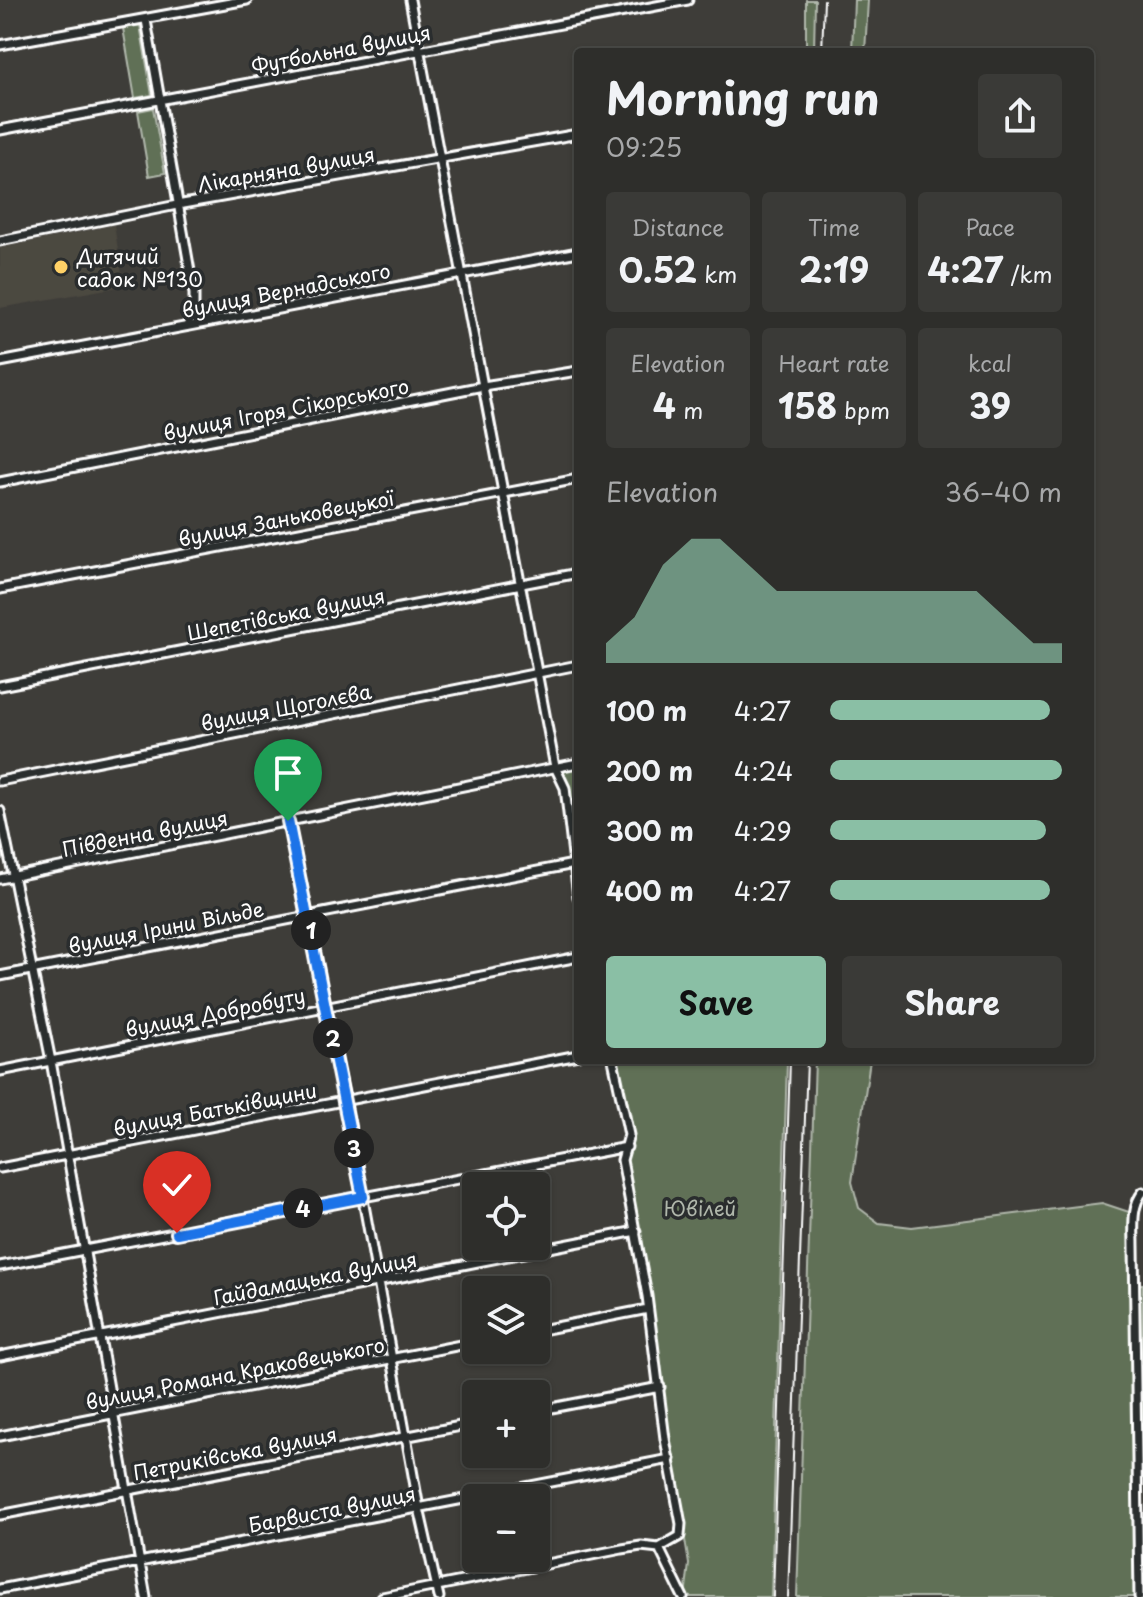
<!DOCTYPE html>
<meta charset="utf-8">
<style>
body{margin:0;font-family:"Playpen Sans",sans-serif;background:#3a3a37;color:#f1f3f6;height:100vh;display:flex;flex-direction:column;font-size:30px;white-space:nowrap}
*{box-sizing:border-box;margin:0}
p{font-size:26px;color:#a7a8a9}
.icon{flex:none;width:44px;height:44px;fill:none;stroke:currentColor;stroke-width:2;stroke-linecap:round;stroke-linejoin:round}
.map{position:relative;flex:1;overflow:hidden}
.panel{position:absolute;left:574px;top:48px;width:520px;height:1016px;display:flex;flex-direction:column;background:#2e2e2b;border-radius:8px;box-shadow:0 2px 6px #0004,0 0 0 2px #494a47}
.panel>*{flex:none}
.tools{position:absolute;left:462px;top:1172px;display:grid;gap:16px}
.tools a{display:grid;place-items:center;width:88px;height:88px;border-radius:8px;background:#2e2e2b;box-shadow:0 2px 6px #0004,0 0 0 2px #494a47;font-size:40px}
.pin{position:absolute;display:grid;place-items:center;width:68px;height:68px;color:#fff;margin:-82px -34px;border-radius:50% 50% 50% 0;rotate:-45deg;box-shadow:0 0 8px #0007}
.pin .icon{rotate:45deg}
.km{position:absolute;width:40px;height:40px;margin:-20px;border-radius:50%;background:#222;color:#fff;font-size:22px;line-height:40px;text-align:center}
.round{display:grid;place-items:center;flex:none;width:84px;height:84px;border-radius:8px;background:#3a3a37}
.summary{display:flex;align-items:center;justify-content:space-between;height:136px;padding:0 32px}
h1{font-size:44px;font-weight:700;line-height:60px}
.stats{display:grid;grid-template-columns:repeat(3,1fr);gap:12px;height:136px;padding:8px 32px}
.stats div{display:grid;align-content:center;border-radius:8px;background:#3a3a37;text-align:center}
.stats b{font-size:34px;font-weight:700}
.stats small{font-size:22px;font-weight:400}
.stats p{font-size:22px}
.chart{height:224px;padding:16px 32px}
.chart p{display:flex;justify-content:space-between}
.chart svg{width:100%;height:144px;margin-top:8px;fill:#8abfa5;opacity:.7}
.cta{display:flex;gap:16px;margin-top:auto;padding:16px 32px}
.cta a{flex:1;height:92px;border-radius:8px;background:#8abfa5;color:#111;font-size:32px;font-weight:700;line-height:92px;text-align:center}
.cta a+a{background:#3a3a37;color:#f1f3f6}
ul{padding:0 32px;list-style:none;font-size:26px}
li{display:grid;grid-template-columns:128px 96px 1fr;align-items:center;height:60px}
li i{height:20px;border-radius:10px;background:#8abfa5}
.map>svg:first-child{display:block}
.built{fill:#4c4840}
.green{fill:#606f57;stroke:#b0b7ab;stroke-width:2}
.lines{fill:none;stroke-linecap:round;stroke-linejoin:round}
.minor-casing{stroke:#fff;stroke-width:13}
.minor{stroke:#2a2d2e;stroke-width:7}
.rail{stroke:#fff;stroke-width:2}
.route-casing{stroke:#fff;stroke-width:16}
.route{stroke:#1a73e8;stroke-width:10}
.poi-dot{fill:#ffd166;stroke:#2a2d2e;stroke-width:3}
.labels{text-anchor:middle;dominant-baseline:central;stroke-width:7;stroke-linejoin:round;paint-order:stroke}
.street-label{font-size:20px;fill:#fff;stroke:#2a2d2e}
.poi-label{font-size:20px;fill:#fff;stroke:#2a2d2e;text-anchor:start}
.park-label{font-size:20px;fill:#b0b7ab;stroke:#2a2d2e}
</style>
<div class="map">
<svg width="1143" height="1597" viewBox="0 0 1143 1597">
<rect width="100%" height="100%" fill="#3e3d39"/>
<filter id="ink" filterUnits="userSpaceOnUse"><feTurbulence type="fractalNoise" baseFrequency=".0125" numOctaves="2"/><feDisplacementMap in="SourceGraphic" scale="16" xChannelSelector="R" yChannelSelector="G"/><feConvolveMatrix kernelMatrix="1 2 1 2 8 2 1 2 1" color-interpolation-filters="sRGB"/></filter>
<g filter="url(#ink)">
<path class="built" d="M114,225L124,286L0,308V248Z"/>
<path class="green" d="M806,0H815L814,52H806Z
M854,0H868L865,52H852Z
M140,25L152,95L135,98L123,28Z
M153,108L165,173L149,176L138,111Z
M578,767V875L564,769Z
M617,1060H787L771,1597H685L689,1564L622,1159L625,1152L632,1149Z
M815,1060H870L852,1182L859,1208L879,1223L912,1227L1102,1203L1135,1214V1285L1143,1284V1476L1138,1477L1139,1597H797Z"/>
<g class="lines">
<g class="minor-casing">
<path id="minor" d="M410,0L555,767L565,788L578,897
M146,20L194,294V307L187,326
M0,45L247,0
M0,130L688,0
M0,241L177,205L578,134
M0,362L578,252
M0,482L483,386L578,371
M0,589L578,479
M0,686L578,573
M0,781L578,665
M0,811L51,1061L146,1597
M288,821L345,1100L419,1508L439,1597
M0,879L578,763
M0,976L574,864
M613,1060L629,1135L622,1160L647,1296L665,1439L681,1524L680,1536L659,1548
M0,1071L578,957
M0,1168L578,1055
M0,1266L627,1147
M536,1331L648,1309
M0,1356L636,1231
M536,1411L660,1387
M0,1436L476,1342
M0,1515L476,1423
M659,1548L683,1597
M0,1589L670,1459
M382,1597L622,1549L641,1546L659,1548
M1139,1597L1134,1246C1134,1228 1131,1206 1143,1192"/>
</g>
<use href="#minor" class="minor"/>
<path class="rail" d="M822,52L824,0
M773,1597L790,1060
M788,1597L807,1060"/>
</g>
</g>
<g class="lines" filter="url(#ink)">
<g class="route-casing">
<path id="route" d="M177,1233L363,1197L288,821"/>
</g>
<use href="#route" class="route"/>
</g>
<circle class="poi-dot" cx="61" cy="267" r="8"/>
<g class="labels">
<g class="street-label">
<text transform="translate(341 49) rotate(-11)">Футбольна вулиця</text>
<text transform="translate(286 169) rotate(-10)">Лікарняна вулиця</text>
<text transform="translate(286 290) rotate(-11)">вулиця Вернадського</text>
<text transform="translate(286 409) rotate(-11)">вулиця Ігоря Сікорського</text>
<text transform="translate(286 518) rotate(-11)">вулиця Заньковецької</text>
<text transform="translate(286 614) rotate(-11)">Шепетівська вулиця</text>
<text transform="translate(286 707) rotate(-11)">вулиця Щоголєва</text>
<text transform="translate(145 833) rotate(-11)">Південна вулиця</text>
<text transform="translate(166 927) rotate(-11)">вулиця Ірини Вільде</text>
<text transform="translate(215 1012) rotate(-11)">вулиця Добробуту</text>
<text transform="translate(215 1109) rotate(-11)">вулиця Батьківщини</text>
<text transform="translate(315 1278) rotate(-11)">Гайдамацька вулиця</text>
<text transform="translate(235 1373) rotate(-11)">вулиця Романа Краковецького</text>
<text transform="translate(235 1453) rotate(-11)">Петриківська вулиця</text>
<text transform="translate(332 1509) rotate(-11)">Барвиста вулиця</text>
</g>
<g class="poi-label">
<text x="77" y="256">Дитячий<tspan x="77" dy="23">садок №130</tspan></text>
</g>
<g class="park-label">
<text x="700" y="1208">Ювілей</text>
</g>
</g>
</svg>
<div class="tools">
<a><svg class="icon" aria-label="locate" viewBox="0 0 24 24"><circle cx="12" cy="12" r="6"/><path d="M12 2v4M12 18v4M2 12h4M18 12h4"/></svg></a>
<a><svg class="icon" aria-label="layers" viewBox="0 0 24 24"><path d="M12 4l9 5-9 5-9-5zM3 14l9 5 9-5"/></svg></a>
<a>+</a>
<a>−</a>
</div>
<div class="pin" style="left:288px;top:821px;background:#1e9e55"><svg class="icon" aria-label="arrive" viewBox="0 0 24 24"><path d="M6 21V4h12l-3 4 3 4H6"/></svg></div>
<div class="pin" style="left:177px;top:1233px;background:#d93025"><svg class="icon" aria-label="check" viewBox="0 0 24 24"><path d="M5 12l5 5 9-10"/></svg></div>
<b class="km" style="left:311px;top:930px">1</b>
<b class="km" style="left:333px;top:1038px">2</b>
<b class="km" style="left:354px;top:1148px">3</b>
<b class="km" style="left:303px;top:1208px">4</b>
<section class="panel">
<div class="summary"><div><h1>Morning run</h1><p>09:25</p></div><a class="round"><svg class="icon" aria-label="share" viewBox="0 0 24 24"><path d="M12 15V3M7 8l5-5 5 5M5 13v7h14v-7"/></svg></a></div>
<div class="stats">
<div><p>Distance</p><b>0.52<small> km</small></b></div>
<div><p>Time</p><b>2:19</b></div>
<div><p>Pace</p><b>4:27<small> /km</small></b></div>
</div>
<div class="stats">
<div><p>Elevation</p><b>4<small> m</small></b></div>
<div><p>Heart rate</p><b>158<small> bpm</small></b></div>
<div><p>kcal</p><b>39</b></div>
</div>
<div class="chart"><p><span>Elevation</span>36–40 m</p>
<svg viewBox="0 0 160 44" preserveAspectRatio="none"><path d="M0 44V38L10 30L20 14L30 6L40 6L50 14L60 22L70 22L80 22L90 22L100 22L110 22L120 22L130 22L140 30L150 38L160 38V44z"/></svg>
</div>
<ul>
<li><b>100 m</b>4:27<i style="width:95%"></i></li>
<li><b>200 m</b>4:24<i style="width:100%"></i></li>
<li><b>300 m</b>4:29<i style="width:93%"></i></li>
<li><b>400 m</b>4:27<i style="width:95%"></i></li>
</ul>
<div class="cta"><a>Save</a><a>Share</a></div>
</section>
</div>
